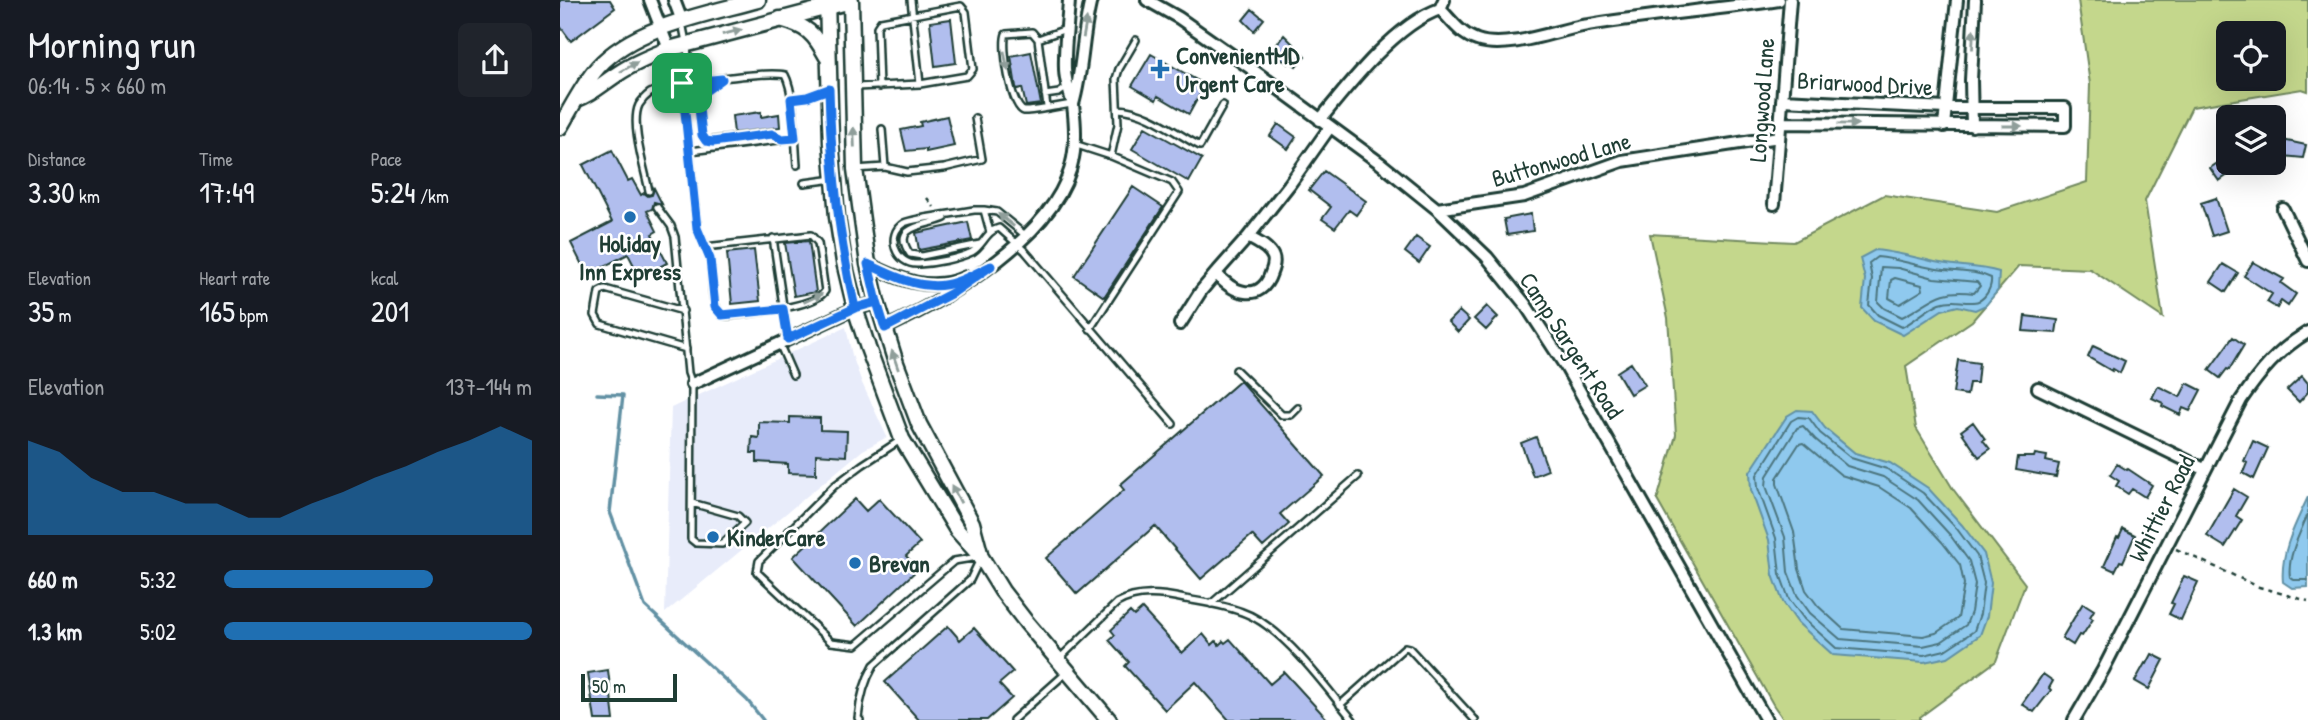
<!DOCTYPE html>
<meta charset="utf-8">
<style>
body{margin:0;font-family:"Patrick Hand",sans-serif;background:#20242c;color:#f1f3f6;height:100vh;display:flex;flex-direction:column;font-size:26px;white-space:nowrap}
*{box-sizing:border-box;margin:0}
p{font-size:23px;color:#9ea1a6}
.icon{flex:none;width:38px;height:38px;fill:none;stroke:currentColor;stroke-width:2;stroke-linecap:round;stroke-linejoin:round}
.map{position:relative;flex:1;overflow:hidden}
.side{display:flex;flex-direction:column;background:#171b24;width:560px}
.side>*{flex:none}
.controls{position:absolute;left:1656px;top:21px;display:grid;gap:14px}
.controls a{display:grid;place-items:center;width:70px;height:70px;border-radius:10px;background:#171b24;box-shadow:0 7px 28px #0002;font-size:35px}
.scale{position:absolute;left:21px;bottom:18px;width:96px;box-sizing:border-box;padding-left:7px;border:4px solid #1f3d34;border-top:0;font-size:19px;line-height:24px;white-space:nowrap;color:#1f3d34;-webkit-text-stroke:5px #fff;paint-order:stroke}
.pin{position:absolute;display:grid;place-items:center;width:60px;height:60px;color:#fff;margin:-30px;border-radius:14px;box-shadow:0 4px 10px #0006}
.round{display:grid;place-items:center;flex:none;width:74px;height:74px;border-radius:10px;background:#20242c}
.overview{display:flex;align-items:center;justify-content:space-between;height:119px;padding:0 28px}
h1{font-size:38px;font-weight:600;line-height:52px}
.metrics{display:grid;grid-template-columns:repeat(3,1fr);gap:10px;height:119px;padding:7px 28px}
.metrics div{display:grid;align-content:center}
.metrics b{font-size:30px;font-weight:600}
.metrics small{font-size:19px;font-weight:400}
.metrics p{font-size:19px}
.chart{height:196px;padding:14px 28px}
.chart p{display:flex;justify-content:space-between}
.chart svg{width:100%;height:126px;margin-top:7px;fill:#1f6fb2;opacity:.7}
ul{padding:0 28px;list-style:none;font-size:23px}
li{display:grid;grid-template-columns:112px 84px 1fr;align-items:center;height:52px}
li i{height:18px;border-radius:9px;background:#1f6fb2}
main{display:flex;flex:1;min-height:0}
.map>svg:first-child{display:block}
.built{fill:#e8ecfa}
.green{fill:#c4d78c;stroke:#728a60;stroke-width:2;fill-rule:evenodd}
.water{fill:#8fc9ee;stroke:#6291a4;stroke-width:2}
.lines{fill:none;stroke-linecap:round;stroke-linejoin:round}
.shore{stroke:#4c757e;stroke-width:2}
.stream{stroke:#6291a4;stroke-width:3.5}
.building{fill:#b1beee;stroke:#1f3d34;stroke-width:2}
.lane-casing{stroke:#1f3d34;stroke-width:10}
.street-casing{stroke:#1f3d34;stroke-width:16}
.secondary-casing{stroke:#1f3d34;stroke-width:19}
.path{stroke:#1f3d34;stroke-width:2.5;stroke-dasharray:5 5;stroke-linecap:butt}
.lane{stroke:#fff;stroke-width:5}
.street{stroke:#fff;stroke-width:10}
.secondary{stroke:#fff;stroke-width:14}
.oneway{fill:#8f9e9a}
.route-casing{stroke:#fff;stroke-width:14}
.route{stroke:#1a73e8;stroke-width:9}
.poi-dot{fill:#1f6fb2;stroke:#fff;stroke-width:2.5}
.labels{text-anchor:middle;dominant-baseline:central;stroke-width:5;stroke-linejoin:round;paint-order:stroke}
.poi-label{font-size:24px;font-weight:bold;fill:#1f3d34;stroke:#fff;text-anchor:start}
.street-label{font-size:24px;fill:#1f3d34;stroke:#fff}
</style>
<main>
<section class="side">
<div class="overview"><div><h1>Morning run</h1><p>06:14 · 5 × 660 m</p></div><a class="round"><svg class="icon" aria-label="share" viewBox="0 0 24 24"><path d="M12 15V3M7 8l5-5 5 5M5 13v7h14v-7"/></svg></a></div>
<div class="metrics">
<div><p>Distance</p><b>3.30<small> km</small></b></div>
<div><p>Time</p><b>17:49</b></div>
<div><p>Pace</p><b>5:24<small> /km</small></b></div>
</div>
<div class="metrics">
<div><p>Elevation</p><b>35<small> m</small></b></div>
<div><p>Heart rate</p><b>165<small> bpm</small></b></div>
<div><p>kcal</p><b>201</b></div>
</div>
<div class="chart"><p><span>Elevation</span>137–144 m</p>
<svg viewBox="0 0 160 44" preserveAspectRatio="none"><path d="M0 44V11L10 15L20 24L30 29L40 29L50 33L60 33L70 38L80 38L90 33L100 29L110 24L120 20L130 15L140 11L150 6L160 11V44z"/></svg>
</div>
<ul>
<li><b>660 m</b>5:32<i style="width:68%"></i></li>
<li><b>1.3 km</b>5:02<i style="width:100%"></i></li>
</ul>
</section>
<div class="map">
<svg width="1748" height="720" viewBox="0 0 1748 720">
<rect width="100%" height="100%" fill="#fff"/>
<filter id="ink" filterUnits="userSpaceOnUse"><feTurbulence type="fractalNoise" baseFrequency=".0143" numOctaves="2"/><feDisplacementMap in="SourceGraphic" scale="14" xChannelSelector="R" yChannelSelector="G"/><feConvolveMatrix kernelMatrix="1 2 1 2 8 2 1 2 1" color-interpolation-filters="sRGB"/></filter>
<g filter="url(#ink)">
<path class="built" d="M286,327L292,355L302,383L327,437L303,450L105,613L111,408Z"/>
<path class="green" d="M1518,0H1748V91L1742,89L1632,107L1585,201L1603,318L1530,269L1459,266L1412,321L1346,366L1356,428L1393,489L1465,584L1436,661L1360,717V720H1224L1214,706L1097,500L1116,435L1108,318L1090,234L1234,242L1324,195L1437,212L1527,182L1530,84ZM1668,33H1713V79H1668Z"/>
<path class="water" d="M1315,250C1336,252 1354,257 1375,262C1396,267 1418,265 1439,272L1438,290L1426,305L1415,310L1398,306L1382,310L1343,335L1314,321L1302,308L1305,279L1300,258Z
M1237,410L1252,411L1265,428L1295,453L1330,463L1368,488L1402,525L1424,554L1431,583L1427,616L1420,635L1388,657L1364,662L1273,655L1238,623L1223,602L1213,575L1209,540L1191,490L1190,472L1227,416Z
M1748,497V587L1732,588L1723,582C1720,552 1736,523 1748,497Z"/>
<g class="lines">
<path class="shore" d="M1317,257C1340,259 1355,266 1377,269C1395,272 1414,270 1431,278C1432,287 1425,302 1413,302C1401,303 1394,298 1380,303C1366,309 1355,321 1342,327L1318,315L1309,305L1312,279L1309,263Z
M1321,267L1338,268L1374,278L1417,282L1420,286L1414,293C1375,288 1372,303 1342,317L1324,308L1318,302Z
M1335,278L1362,285L1363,290L1340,304L1329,298L1331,280Z
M1238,417L1249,418L1260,433L1291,458L1327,469L1363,493L1397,529L1417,556L1424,583L1420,614L1414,631L1385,650L1364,655L1276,648L1244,619L1229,599L1220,574L1216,538L1198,488L1197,475L1231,421Z
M1243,426L1255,439L1287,466L1323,477L1358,500L1390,535L1409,561L1415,584L1411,612L1406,625L1381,642L1363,646L1280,639L1250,613L1237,595L1228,572L1225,537L1206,486L1207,476L1237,428Z
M1243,443L1281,475L1319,487L1351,508L1382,542L1400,565L1404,584L1398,618L1376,633L1363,636L1283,629L1258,606L1246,590L1239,569L1234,532L1217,484V478L1239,444Z
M1748,514C1740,533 1727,557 1730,577L1734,580H1748"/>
<path class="stream" d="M37,394L63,395L50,512L85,606L187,700L203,720"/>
</g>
<path class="building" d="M0,0H50L55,8L11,41L0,26Z
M692,9L704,19L694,31L683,20Z
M391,19L396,63L375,66L370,22Z
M724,35L745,56L736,66L730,61L728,64L712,50Z
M471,52L481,104L466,106L462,88L457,89L456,87L451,56Z
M591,54L645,85L629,114L598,96L596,100L572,86Z
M201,112V117L219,114L220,127L174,133L172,116Z
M387,116L394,146L366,152V149L346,151L341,130L361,126L360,122Z
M718,124L736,137L728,149L710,136Z
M585,127L642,159L629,182L572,149Z
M1713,138L1746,145L1743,158L1713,155Z
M52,150L68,181L72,179L81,195L84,193L88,196L92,195L94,188L102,204L94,202L92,209L87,211L97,231L92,234L107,263L80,277L68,254L27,275L11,243L52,222L23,165Z
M1668,156V163H1685L1659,181L1650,168Z
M764,171L806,201L796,215L789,210L775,228L762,219L771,207L749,190Z
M573,187L603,207L544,297L514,276Z
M1656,198L1667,231L1652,236L1641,203Z
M971,214L973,231L947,235L944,219Z
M408,222L412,240L359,250L356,233Z
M856,237L870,247L859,263L845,252Z
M249,241L256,292L234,296L225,243Z
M194,250L200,301L172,304L167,253Z
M1693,262L1724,279L1721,283L1736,294L1728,306L1721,301L1717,308L1707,302L1712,294L1684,276Z
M1663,264L1678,273L1666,292L1651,282Z
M927,306L938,317L926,330L914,319Z
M899,311L909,320L898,332L888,322Z
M1465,316L1498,320L1496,333L1463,331Z
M1673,337L1684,345L1669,370L1667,369L1660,378L1649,370Z
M1533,346L1565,361L1560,373L1553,369L1552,371L1528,357Z
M1398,360L1419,363L1417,383H1409L1407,395L1393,393Z
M1071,363L1085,385L1070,394L1057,372Z
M1742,376L1748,383V392L1739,402L1727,390Z
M680,381L764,476L720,514L729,524L703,547L692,535L641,579L595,526L517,594L486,558L564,490L560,485Z
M1627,383L1641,390L1630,411L1623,408L1620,415L1602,406L1603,403L1592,398L1598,386L1620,397Z
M230,417L260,418V430L287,431L286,456L256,454V474L228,473V464L197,462V453H191L192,437L199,438V422L230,423Z
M1413,422L1425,439L1423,440L1430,449L1419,457L1401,431Z
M976,437L988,470L973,476L961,443Z
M1693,441L1708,448L1694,479L1683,473L1687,463L1684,461Z
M1475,454L1487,456L1486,461L1499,464L1496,477L1456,470L1458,457H1474Z
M1557,464L1567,470L1568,469L1592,485L1585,497L1572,489L1568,494L1556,486L1559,481L1550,475Z
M1674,489L1687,497L1676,516L1682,520L1665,547L1647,536Z
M295,499L306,511L319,499L360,543L346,556L358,569L297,626L233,557Z
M1563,529L1575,535L1563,562L1560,561L1555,571L1544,566L1557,537L1559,538Z
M1624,576L1638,582L1621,620L1609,614L1614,604L1611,603Z
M1523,603L1534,610L1530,617L1533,619L1522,636L1519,635L1513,645L1502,638Z
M582,609L622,653L643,634L652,645L656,641L659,645L663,641L665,643L670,639L710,684L724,672L768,720H669L635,682L605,710L565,666L569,662L549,640L555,635L551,630L570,612L574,616Z
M388,626L400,640L414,628L453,672L439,684L452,698L427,720H359L325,682Z
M1592,654L1604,660L1589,689L1575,681L1585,663L1587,664Z
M48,670L54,720H35L28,673Z
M1483,674L1493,681L1489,688L1491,690L1474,712L1462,704Z"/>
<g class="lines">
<g class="lane-casing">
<path id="lane" d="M122,21C125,42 134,65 123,83L137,228C141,239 148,249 150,260C154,277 148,302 162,315L167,316C188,313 255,308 265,291L258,243L251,235L145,247
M506,29L478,39L472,32L446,34C441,46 451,107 464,111C471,112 502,105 513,104
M478,39L487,107
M110,52L115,76L123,83
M159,81L144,91L138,99L142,135L146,141L212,134L222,140
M296,87L360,84L351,0
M319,87L317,27L321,21L401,6L406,12L413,69L407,76L360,84
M485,95L499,93L506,88
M231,99L247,97L266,90
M558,109C587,110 615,133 640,146L663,105
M322,129L325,167
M514,144L551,156L612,182L619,192L530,329
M130,151L235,138
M551,156L558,124L556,79L559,69L576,40
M295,169L325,167L347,172L384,168L422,159L415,118
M244,183L274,179
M89,191C85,170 70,124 79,105C82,100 86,96 90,93C107,83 206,71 225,75C235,93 235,143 237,165
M97,207L111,226L115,237L128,373L132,384L131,539L136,543L162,544L185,523L178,516L132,503
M424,210L437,212L465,235
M385,218C369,226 329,224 350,254L362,256L420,244
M430,232L424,210H414C399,213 355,218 344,223C325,234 335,266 359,264C374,263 397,259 412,252C423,246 426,231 439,228L465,251L613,424
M213,238L228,339
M123,311L45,289L39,292L35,315L40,324L126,349
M219,343L233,375
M676,370L722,415H731L738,408
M342,439L302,465L274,486L199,561L197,572L271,642L296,645L394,561L418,557
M651,604L798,476
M500,658L557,603C578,591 601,594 625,599C644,602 664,605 682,612C723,626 765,687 793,720
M780,705L845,647L849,648L915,720
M300,720L298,718C300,698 304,682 314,665L410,580L420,559
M453,720L506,673"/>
</g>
<g class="street-casing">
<path id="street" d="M90,0L109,49
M114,0L122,21
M587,0L619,18L689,67L820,163L877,209L927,257L965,304L1006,367L1206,720
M880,9C891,20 901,35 917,40C946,50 992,32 1022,26C1087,15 1154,10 1219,0
M513,104C523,70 522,34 531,0
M760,120C789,84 836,24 880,9L884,0
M1220,123L1505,126V108H1386L1222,100
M1384,126L1397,0
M1412,126L1411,80L1415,0
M1214,204L1230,0
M877,209L964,196L1062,161L1219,137
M1723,209L1748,261
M688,237C697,242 709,247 713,257C715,262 713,268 711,273C701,304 671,293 656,273Z
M688,237L729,185L770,127
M308,264C340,280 371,293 406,277
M620,324L641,291L656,273
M325,328C389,298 500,234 513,158C516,143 515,121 513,105C510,93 505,82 505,69C504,46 508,23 509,0
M132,384L285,313L317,302
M1478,388L1644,469
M1514,720L1543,670L1681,400C1700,372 1718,350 1748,332"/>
</g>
<g class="secondary-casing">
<path id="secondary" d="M267,0L271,142L277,217L284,262L295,308L308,348L342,439L397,530L421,557L442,591L466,622L549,720
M291,0L295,169L308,264L317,302L336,363L359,424L412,523L420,553
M220,19C247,26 254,33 267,57
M17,99C34,93 44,82 59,73C75,62 92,56 109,49L291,1
M0,127C12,107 23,84 38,67C75,26 148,14 198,0"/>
</g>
<path class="path" d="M367,198L374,207
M1616,549L1699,587L1748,601"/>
<use href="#lane" class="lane"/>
<use href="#street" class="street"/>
<use href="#secondary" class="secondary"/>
</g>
<defs><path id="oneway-solid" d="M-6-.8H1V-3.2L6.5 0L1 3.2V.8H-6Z" transform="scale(1.75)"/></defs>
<g class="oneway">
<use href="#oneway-solid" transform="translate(525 28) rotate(-80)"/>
<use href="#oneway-solid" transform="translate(172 32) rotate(-14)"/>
<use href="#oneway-solid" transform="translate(1413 39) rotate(-87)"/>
<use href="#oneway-solid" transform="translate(446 61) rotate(79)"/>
<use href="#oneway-solid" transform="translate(69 67) rotate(-30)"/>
<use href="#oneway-solid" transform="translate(1288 124) rotate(1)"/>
<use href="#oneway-solid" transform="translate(1452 126)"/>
<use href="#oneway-solid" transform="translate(294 137) rotate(-92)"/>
<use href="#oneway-solid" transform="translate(446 220) rotate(-141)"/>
<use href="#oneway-solid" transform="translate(253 298) rotate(-25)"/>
<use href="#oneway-solid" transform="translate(335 360) rotate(-109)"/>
<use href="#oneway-solid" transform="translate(396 494) rotate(-118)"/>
</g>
</g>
<g class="lines" filter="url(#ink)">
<g class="route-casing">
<path id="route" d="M122,83L137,228L150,259L155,307L162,315L223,309L228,339L295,308L317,302L325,328L394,292L431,266C420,271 408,278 396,282C366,293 335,277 308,264L317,302L295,308C278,236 271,164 269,89L247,97L231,99L235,138L222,139L212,134L153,142L146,141L142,135L138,99L144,92L162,79L122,83"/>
</g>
<use href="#route" class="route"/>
</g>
<g class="poi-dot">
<path d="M596.5 58.5h7v7h7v7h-7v7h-7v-7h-7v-7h7z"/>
<circle cx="70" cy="217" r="7"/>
<circle cx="153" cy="537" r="7"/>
<circle cx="295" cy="563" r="7"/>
</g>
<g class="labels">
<g class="poi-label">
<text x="616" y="55">ConvenientMD<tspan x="616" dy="28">Urgent Care</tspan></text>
<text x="70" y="243" text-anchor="middle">Holiday<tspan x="70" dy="28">Inn Express</tspan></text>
<text x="167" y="537">KinderCare</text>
<text x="309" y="563">Brevan</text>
</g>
<g class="street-label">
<text transform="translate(1305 83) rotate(3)">Briarwood Drive</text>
<text transform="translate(1201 100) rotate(-86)">Longwood Lane</text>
<text transform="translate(1001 159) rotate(-16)">Buttonwood Lane</text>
<text transform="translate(1012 345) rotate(57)">Camp Sargent Road</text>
<text transform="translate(1601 508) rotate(-63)">Whittier Road</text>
</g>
</g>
</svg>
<div class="controls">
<a><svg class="icon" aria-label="locate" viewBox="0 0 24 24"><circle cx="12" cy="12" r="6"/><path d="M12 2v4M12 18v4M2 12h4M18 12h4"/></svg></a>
<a><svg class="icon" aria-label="layers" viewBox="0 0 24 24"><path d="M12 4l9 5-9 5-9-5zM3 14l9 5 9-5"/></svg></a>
</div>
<div class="scale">50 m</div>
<div class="pin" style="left:122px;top:83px;background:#1e9e55"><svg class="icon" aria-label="arrive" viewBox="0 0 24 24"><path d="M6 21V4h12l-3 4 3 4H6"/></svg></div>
</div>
</main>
